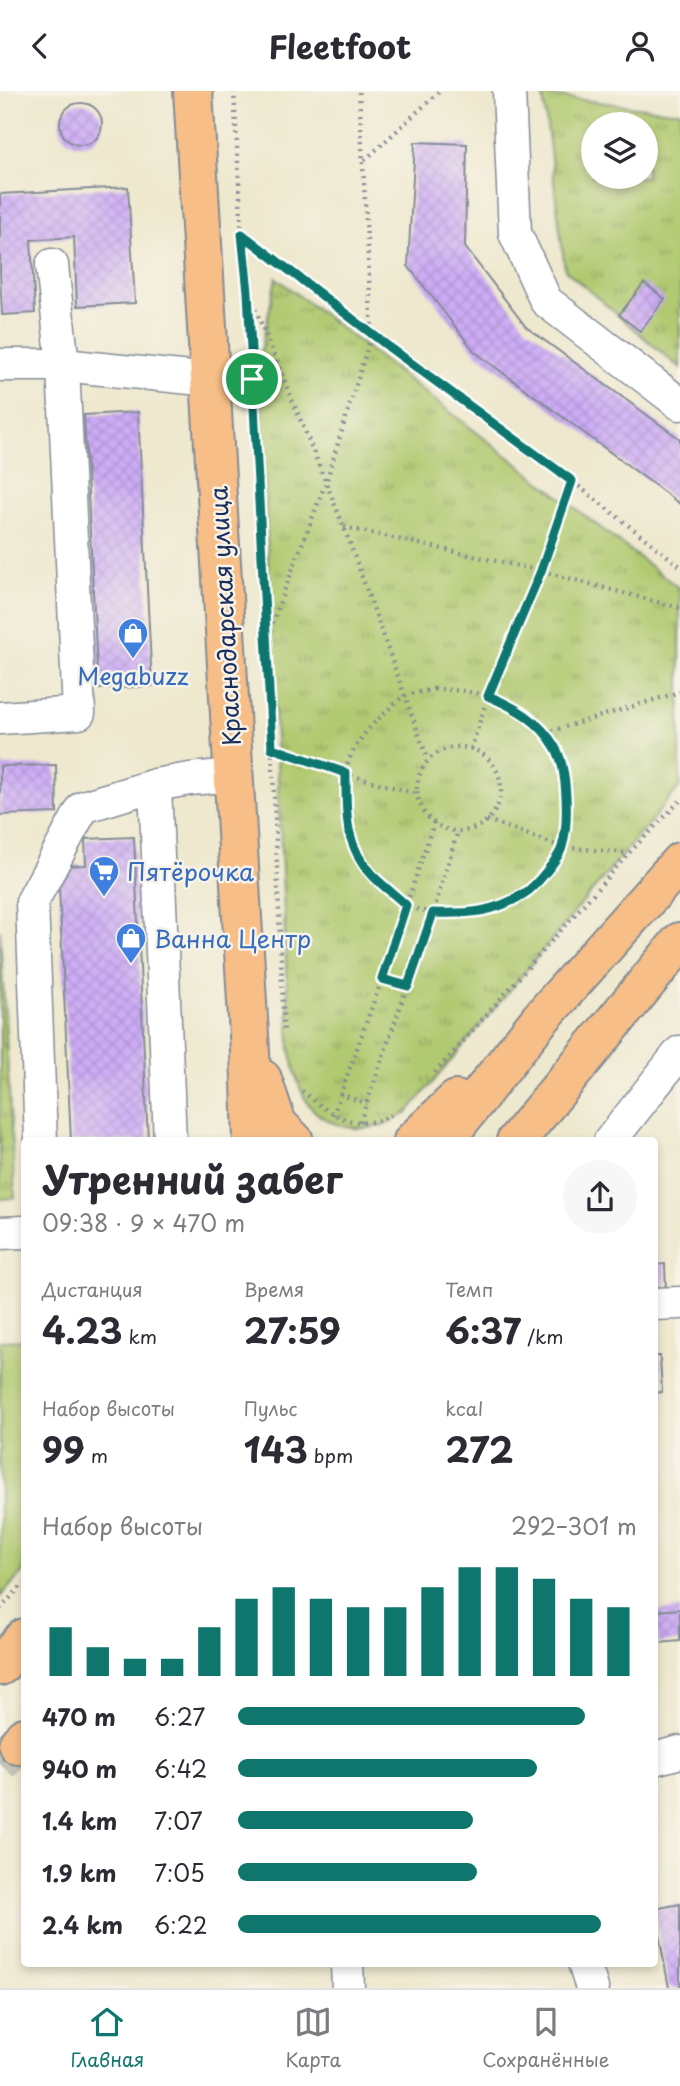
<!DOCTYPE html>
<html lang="ru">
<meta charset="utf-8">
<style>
body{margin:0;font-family:"Playpen Sans",sans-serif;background:#f7f7f7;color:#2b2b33;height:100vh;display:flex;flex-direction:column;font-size:26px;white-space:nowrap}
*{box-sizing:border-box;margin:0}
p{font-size:23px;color:#7c7c81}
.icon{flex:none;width:38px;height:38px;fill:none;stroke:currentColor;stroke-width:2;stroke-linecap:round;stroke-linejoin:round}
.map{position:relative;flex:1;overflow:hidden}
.panel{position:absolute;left:21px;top:1046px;width:637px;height:830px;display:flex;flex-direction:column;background:#fff;border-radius:7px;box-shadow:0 4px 10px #0003}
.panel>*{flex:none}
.fabs{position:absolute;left:581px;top:21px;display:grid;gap:14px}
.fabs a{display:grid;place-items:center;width:77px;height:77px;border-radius:50%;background:#fff;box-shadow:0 4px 10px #0003;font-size:35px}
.pin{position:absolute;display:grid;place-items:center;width:60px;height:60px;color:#fff;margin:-30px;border:4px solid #fff;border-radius:50%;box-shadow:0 2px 7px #0007}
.round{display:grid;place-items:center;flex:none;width:74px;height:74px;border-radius:37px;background:#f7f7f7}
.overview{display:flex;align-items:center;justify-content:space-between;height:119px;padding:0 21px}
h1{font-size:38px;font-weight:700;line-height:52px}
.stats{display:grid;grid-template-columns:repeat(3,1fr);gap:10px;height:119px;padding:7px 21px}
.stats div{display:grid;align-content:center}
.stats b{font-size:35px;font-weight:700}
.stats small{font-size:19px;font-weight:400}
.stats p{font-size:19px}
.chart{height:196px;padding:14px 21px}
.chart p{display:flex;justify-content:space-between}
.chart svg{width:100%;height:126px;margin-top:7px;stroke:#0f766e;stroke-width:6}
ul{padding:0 21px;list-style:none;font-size:23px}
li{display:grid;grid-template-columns:112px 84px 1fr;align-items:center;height:52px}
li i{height:18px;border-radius:9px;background:#0f766e}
header{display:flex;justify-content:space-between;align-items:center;height:91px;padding:0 21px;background:#fff;font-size:32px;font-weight:700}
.tabs{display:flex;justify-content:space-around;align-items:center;height:98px;border-top:2px solid #e1e1e2;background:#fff;font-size:19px;color:#7c7c81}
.tabs a{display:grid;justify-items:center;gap:4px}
.tabs .on{color:#0f766e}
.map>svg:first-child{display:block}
.green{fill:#b1c96f;stroke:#667c66;stroke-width:2}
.park{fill:url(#park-tufts);stroke:#667c66;stroke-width:2;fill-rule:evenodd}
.building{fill:url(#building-cross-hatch)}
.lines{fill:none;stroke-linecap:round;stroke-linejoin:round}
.major-tunnel{stroke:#c4c3b8;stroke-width:38;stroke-dasharray:38 19;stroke-linecap:butt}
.minor-casing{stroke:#848c96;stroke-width:35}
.major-casing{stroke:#848c96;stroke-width:42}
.path{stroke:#848c96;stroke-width:4.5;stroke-dasharray:2 5;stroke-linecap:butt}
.minor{stroke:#fff;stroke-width:32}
.major{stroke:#f7be87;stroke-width:38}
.route-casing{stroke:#fff;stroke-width:14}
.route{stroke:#0f766e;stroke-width:9}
.labels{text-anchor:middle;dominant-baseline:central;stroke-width:5;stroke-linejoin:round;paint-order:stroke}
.street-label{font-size:24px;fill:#1b2f5e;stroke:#f7f3e8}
.shop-label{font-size:24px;fill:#366cbe;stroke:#f7f3e8;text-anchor:start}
</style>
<header><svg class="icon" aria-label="back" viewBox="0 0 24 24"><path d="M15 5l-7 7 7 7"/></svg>Fleetfoot<svg class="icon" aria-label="person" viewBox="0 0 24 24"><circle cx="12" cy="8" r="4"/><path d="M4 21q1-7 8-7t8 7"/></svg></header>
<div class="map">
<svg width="680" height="1897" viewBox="0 0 680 1897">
<defs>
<pattern id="park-tufts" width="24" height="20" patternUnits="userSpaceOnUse" patternTransform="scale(1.75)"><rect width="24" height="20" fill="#b1c96f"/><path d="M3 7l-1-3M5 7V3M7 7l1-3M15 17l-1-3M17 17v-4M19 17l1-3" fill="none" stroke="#8fa45e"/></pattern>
<pattern id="building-cross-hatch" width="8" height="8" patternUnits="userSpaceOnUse" patternTransform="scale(1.75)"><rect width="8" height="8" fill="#cdacf5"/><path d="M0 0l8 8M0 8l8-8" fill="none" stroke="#af94d4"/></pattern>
</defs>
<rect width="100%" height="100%" fill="#f7f3e8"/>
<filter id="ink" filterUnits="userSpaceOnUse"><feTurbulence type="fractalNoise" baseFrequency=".0143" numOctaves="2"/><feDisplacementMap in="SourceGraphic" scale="14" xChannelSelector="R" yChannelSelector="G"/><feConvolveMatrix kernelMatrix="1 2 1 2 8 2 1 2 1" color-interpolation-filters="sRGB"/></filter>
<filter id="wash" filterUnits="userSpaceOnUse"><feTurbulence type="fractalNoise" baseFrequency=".00686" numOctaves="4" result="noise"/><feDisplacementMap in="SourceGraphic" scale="28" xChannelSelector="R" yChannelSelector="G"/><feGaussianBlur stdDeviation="1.57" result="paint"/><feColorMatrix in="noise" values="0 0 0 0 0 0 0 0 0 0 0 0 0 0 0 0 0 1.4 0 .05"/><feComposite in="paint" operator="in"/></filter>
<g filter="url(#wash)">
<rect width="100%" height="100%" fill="#eee8ce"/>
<path class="green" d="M24,1249V1480L0,1506V1250Z"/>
<path class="park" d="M543,4L669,20H680V277L565,179ZM593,33H646V86H593Z
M276,187L680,498V695L408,1021C400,1025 392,1032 384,1034C357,1042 321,1035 306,1009C297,994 294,975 290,957L259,270Z
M0,839L15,1107L0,1108Z"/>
<g id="blocks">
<path class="building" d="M60 33a21 21 0 1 1 42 0a21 21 0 1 1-42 0Z
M415,51L467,53L465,156L526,236L680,348V413L475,261L408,175Z
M128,96L135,212L77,215L74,146L31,149L35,222L2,224L0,182V103Z
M644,192L665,208L640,240L619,224Z
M138,321L152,595L98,598L84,324Z
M56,674L57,722L0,724V675Z
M134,746L148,1050H71L58,775L86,774L85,748Z
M665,1173L666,1202H654V1174Z
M654,1265H660L662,1301L654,1302Z
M680,1518V1550L658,1552L656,1520Z
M680,1813V1897H669L654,1818Z"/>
</g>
</g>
<g filter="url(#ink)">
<use href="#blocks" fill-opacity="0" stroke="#848c96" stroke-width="2"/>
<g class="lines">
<path class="major-tunnel" d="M0,1673L18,1654"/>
<g class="minor-casing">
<path id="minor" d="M509,0L515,142L546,210L680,313
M0,274H63L210,289
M0,627L79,622L63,274L52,174
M155,694L170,1050
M41,1050L32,811L83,716L155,694L190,688L234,684
M610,1050L680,961
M0,1142L24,1141
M654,1213L680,1212
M654,1668L680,1661
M347,1872L348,1897
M584,1872L592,1897"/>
</g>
<g class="major-casing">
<path id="major" d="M193,0L250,961L253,1050
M262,988L277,1033L294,1050
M413,1050L456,1009
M444,1050L540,928L680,771
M516,1050L680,851
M0,1575L24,1547
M18,1654L24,1646"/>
</g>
<path class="path" d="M234,0L242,143L248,201L265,549L272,657L284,940
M365,69L440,0
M243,143L389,256L572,390L680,475
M250,205L344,436L428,669
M344,436L541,480L680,517
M267,545L326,391L372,242L359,0
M434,598C474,599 513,607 540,637C546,643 553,651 557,658C561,667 562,679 564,689C566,700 567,709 566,720C564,733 565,751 559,762C540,794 513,816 476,821C453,824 430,824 408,815C399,811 391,801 384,795C353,768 345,741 346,701C346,690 345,679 349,669C357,649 371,634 387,620C392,615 398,609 403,606C412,601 425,601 434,598Z
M545,642L680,601
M417 698a42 42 0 1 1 84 0a42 42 0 1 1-84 0Z
M272,657L346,683L417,703
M471,658L488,605L541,480L572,390
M487,729L562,756L628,762
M382,888L408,895
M435,982L629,762L680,710
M302,1000C328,1022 357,1043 391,1024
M340,1003L367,1013
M333,1024L382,888L434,731
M360,1031L433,822L458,740
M0,1518L24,1492"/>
<use href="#minor" class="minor"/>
<use href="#major" class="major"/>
</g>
</g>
<g class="lines" filter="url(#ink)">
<g class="route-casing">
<path id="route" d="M242,143L389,256L572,390L541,480L488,605C515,616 540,630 555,656C568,677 569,733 562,756C559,767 535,796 525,802C495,822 468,823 433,822L408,895L382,888L406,814C395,804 383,795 373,785C344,754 346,722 346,682L272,657L248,201Z"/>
</g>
<use href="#route" class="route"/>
</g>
<defs>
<g id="shop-pin" transform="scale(1.575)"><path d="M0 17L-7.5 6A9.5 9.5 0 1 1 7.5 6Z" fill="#3f7fe0" stroke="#f7f3e8"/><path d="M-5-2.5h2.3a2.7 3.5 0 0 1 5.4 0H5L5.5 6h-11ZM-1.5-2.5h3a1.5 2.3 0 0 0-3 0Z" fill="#fff"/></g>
<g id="supermarket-pin" transform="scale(1.575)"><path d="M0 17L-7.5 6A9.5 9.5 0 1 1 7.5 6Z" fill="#3f7fe0" stroke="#f7f3e8"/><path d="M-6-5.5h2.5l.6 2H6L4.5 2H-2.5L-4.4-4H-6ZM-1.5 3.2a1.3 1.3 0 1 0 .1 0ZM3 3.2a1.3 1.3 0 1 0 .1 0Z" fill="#fff"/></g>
</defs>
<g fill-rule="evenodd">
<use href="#shop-pin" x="133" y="542"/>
<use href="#supermarket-pin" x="104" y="780"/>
<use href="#shop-pin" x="131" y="847"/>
</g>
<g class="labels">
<g class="street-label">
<text transform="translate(224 525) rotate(-93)">Краснодарская улица</text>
</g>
<g class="shop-label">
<text x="133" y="584" text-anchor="middle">Megabuzz</text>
<text x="127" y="780">Пятёрочка</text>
<text x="154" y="847">Ванна Центр</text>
</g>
</g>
</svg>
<div class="fabs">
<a><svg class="icon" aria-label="layers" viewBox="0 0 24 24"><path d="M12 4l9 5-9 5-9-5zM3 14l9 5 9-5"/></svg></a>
</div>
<div class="pin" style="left:252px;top:288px;background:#1e9e55"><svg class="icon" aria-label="arrive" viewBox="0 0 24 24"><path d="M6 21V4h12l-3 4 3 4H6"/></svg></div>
<section class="panel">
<div class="overview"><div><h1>Утренний забег</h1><p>09:38 · 9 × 470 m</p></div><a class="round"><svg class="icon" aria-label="share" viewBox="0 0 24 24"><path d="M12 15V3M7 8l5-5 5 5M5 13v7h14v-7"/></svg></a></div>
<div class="stats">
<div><p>Дистанция</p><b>4.23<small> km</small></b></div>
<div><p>Время</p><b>27:59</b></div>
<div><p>Темп</p><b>6:37<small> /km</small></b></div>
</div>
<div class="stats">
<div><p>Набор высоты</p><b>99<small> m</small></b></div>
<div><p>Пульс</p><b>143<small> bpm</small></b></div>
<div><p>kcal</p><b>272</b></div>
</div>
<div class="chart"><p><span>Набор высоты</span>292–301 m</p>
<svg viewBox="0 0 160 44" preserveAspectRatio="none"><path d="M5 44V27M15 44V34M25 44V38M35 44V38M45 44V27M55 44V17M65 44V13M75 44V17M85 44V20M95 44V20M105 44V13M115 44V6M125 44V6M135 44V10M145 44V17M155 44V20"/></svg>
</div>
<ul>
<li><b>470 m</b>6:27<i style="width:87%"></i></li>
<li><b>940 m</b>6:42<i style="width:75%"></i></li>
<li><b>1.4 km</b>7:07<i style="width:59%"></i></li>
<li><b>1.9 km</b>7:05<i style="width:60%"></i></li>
<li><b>2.4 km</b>6:22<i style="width:91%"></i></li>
</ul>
</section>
</div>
<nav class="tabs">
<a class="on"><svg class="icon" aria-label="home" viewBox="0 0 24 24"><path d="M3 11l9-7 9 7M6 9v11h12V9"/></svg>Главная</a>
<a><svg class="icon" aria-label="map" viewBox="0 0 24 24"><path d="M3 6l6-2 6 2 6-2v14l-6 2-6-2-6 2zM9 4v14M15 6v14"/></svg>Карта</a>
<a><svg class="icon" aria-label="saved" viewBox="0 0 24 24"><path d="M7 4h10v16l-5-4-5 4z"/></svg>Сохранённые</a>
</nav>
